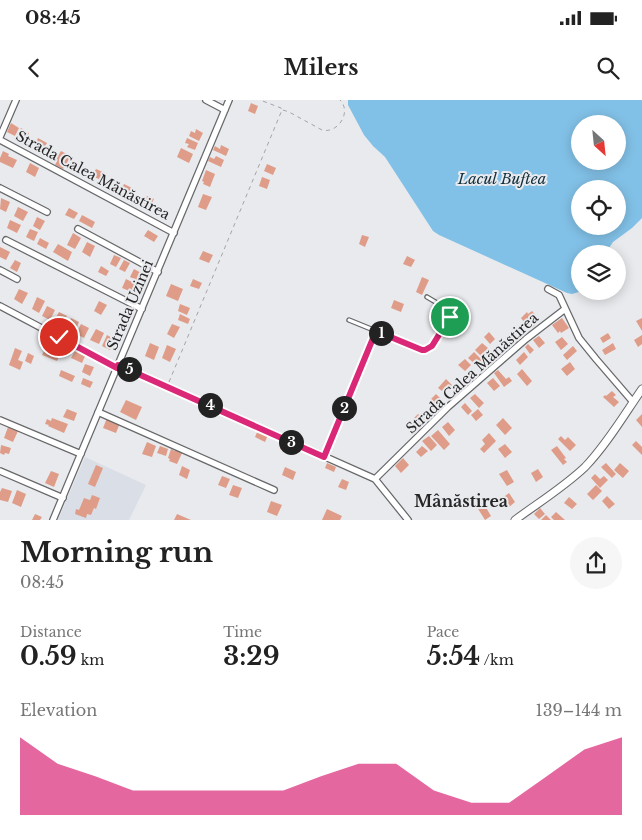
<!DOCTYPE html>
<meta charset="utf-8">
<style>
body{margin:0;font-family:"Libre Baskerville",serif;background:#f6f6f6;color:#222;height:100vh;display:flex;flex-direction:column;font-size:19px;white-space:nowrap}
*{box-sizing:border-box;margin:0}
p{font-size:16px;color:#767676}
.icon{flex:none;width:28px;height:28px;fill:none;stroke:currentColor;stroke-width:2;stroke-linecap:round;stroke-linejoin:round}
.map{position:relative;height:420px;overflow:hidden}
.side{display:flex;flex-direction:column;background:#fff;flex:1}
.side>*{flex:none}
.needle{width:32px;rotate:153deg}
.tools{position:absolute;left:571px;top:15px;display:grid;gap:10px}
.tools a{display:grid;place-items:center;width:55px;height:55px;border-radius:50%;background:#fff;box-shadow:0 2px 12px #0003;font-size:25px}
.pin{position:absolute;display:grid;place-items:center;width:42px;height:42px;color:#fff;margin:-21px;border:2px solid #fff;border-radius:50%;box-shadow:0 1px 5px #0007}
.km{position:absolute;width:25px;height:25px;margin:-12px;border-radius:50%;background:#222;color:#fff;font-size:14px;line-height:25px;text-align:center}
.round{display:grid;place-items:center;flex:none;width:52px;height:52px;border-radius:26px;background:#f6f6f6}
.summary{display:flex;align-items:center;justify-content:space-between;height:85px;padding:0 20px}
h1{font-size:28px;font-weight:800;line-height:38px}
.stats{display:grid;grid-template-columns:repeat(3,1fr);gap:8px;height:85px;padding:5px 20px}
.stats div{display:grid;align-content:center}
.stats b{font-size:25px;font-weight:800}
.stats small{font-size:14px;font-weight:400}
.stats p{font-size:14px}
.chart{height:140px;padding:10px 20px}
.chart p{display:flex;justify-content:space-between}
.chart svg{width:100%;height:90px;margin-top:5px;fill:#db2777;opacity:.7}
.status{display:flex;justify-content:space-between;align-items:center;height:35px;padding:0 25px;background:#fff;direction:ltr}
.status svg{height:14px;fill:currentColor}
header{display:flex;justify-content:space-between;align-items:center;height:65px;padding:0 20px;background:#fff;font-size:22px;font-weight:800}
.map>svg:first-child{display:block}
.built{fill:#d9dee7}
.water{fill:#82c1e7;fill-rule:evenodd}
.building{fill:#df9d89}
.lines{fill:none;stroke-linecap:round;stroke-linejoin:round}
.service-casing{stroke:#67686a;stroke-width:5.5}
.minor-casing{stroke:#67686a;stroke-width:8}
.tertiary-casing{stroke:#67686a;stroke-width:9}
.path{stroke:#a4a4a7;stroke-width:1;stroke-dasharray:4 4;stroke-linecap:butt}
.service{stroke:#fff;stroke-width:3}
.minor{stroke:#fff;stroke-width:5.5}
.tertiary{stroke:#fff;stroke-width:7}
.route-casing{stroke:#fff;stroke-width:10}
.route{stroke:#db2777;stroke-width:6}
.labels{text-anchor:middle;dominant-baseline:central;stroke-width:4;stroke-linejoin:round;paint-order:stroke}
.street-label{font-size:14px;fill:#262627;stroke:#e9eaed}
.water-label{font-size:15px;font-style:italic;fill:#112f3f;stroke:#e9eaed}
.quarter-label{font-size:16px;font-weight:bold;fill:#262627;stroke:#e9eaed}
</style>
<div class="status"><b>08:45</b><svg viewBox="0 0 49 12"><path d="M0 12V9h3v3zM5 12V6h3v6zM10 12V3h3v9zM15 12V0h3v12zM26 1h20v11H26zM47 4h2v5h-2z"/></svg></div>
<header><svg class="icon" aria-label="back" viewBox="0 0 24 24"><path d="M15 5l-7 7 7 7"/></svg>Milers<svg class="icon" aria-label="search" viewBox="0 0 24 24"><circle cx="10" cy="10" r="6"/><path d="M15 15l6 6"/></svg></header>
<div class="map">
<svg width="642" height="420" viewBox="0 0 642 420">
<rect width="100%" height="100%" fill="#e9eaed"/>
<path class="built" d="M85,357L146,385L129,420H58Z"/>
<path class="water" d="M348,0H642V118L632,128L613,142L605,154H580V191H582L572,194L567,193L439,135L433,131L385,57L373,46L364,35L348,5ZM580,24H618V61H580ZM580,89H618V126H580Z"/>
<path class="building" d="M251,3L258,6L255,14L248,11Z
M11,23L19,28L15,36L7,32Z
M21,28L29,33L25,41L16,37Z
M196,29L203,33L199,41L189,36L191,31L195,33Z
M38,38L47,43L42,51L34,47Z
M187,38L198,43L195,50L187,47L189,44L185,43Z
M221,45L229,49L226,56L213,50L215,46L220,49Z
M181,48L193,54L189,63L177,57Z
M3,51L9,54L8,56L17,60L13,68L0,62V58Z
M61,51L71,56L63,69L55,65L57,61H55Z
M216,56L224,60L221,67L208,61L210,57L214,59Z
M30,63L39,68L35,77L26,72Z
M267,64L276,68L273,75L264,71Z
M96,69L105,73L101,80L92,76Z
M206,70L215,74L210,87L203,84L204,82L202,81Z
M262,77L270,80L267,89L259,86Z
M124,84L132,88L128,97L119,93Z
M203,94L212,97L206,110L198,107Z
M147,96L154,99L149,109L143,106Z
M1,98L10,102L6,112L0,109Z
M18,107L28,112L23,121L14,116Z
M69,108L78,113L74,119L65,115Z
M82,115L95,122L92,128L79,121Z
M37,117L45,121L40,130L33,126Z
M10,120L21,125L17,133L7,128Z
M30,129L38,132L34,141L26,137Z
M148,130L158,136L154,142L144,136Z
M73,133L81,138L75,149L67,145Z
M362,135L369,137L365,147L359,144Z
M40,138L49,143L46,149L37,144Z
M87,142L95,146L90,157L82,152Z
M58,144L72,152L68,161L53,152Z
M0,147L10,152L6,160L0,157Z
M203,151L213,155L209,163L199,159Z
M114,155L121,158L116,167L110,164Z
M407,156L415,160L411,167L403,164Z
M15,160L21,163L17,172L10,168Z
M124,160L130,163L125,172L119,169Z
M101,166L109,171L106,176L98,172Z
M134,169L145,175L141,182L130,177Z
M422,177L429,180L422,195L416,192Z
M126,179L136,184L132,192L122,188Z
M193,179L202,183L199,189L190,186Z
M171,184L183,189L178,201L166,196Z
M19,189L28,193L22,204L14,199Z
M37,197L45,201L39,213L32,209Z
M394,200L404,204L401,212L391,208Z
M99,201L107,205L101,215L94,211Z
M180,204L190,208L187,215L178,211Z
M47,206L55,210L50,220L42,216Z
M532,211L540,220L532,228L529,224L527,226L521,218L527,212L528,214Z
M59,212L67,216L61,227L53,223Z
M180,214L190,219L188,224L178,220Z
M71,218L79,222L74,233L66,229Z
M562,218L569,228L561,233L560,231L558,233L552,225Z
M642,218V231L636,221Z
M81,224L89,228L84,238L76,234Z
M172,224L180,227L174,238L167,234Z
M96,229L104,233L99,244L90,240Z
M489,232L495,239L490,244L484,237Z
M608,233L611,238L603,243L600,238Z
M107,235L116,240L110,250L102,246Z
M642,235V244L638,247L634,240Z
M539,236L545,243L539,248L533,240Z
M562,237L568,244L561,250L555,242Z
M150,243L159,247L154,260L145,256Z
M482,243L488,248L481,256L475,250Z
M613,243L616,249L605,255L602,250Z
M528,244L534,250L530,254L525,247Z
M47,245L61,252L57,261L42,255Z
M167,245L176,249L170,262L162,258Z
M573,246L577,251L567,260L563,255Z
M15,248L22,251L18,260L23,262L20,270L9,265Z
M76,249L86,254L82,263L71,258Z
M474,252L482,260L476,265L468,258Z
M524,252L528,257L520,265L516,260Z
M28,253L34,256L31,264L25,261Z
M465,259L471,265L465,271L458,265Z
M570,262L575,269L567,276L561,269Z
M85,264L94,267L90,276L82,272Z
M522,269L532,281L527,286L517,274Z
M61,270L75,276L72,282L59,276Z
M498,270L506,279L509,277L512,281L504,287L494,273Z
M83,278L93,282L90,288L81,284Z
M493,278L500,286L494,291L487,283Z
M446,279L452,285L449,288L447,286L442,291L438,288Z
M612,291L616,295L613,297L619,302L614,307L603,297L605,295L606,296Z
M436,294L443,301L438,306L431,299Z
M475,294L484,303L479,308L470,298Z
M126,300L142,307L136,320L120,312Z
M465,303L472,311L468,315L461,307Z
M67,309L77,313L74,321L63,317Z
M478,309L483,315L476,321L471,315Z
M418,314L425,320L417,328L411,321Z
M642,314V327L636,320Z
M52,318L68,324L64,333L48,326L49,325L45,324L47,319L51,321Z
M107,318L120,323L116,333L103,328Z
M503,318L512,328L505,335L496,325Z
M448,322L455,330L449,336L442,327Z
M8,327L18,331L13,342L4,338Z
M258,330L268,335L265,342L255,337Z
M438,330L450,344L444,350L431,336Z
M489,333L496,341L484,353L480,349L485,344L482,340Z
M429,336L437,345L431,351L422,341Z
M561,336L565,340L568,337L576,345L570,351L558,339Z
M636,341L642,347V355L632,345Z
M147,342L156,346L152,357L142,354Z
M282,343L289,346L287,352L280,349Z
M505,344L512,352L505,358L498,349Z
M1,345L11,348L9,354L5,353L4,355L0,353Z
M160,346L168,349L166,356L157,353Z
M422,346L428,351L421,357L416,352Z
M557,346L566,358L564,359L567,362L563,365L551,350Z
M176,348L183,351L177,364L169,361L170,359L168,358L171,349L175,351Z
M403,358L409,365L401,373L395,366Z
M327,363L336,367L334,372L325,368Z
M606,363L616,374L612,378L601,367Z
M620,363L629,371L623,378L614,370Z
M96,365L103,368L95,387L88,384Z
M182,366L190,370L187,379L179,375Z
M285,367L296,372L293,380L282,375Z
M538,369L543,377L536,382L531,373Z
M507,370L514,382L507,386L499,374Z
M51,371L59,374L54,387L45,383Z
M595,374L600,379L604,376L608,380L600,388L591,378Z
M222,376L230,379L226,388L218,385Z
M342,379L349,382L346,390L338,387Z
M233,385L242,388L238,398L229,395Z
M596,385L602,391L593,400L587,394Z
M2,388L12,391L8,402L0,400V392Z
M17,390L26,394L21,407L12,403Z
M509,393L515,402L508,408L501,399Z
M92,395L100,398L96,409L94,408L91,415L87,414L86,418L75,414L76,409L79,410L84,398L90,400Z
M607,396L615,404L609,409L602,401Z
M569,397L577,404L572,409L564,403Z
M483,399L486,403L484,404L491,416L485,420L475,404Z
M271,401L282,405L277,416L267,412Z
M540,408L545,414L539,419L534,414Z
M327,409L342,416L340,420H322Z
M556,412L565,420H554L551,417Z
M35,414L42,417L40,420H32Z
M177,414L191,420H174Z
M546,415L551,420H541Z"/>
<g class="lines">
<g class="service-casing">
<path id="service" d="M349,220L376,231
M325,357L376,231L422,250H425L431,246L450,217L449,210L427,197"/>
</g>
<g class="minor-casing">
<path id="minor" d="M206,0L225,10
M0,37L16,0
M0,40L174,133
M0,88L47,112
M78,129L158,172
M6,140L142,209
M0,170L17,179
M548,189L559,195L579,238L596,259L633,302
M0,206L117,268
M119,265L375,379L408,420
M98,312L274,390
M0,320L81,354
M0,371L63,398
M375,379L448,307L526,239L565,209
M53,420L229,0"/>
</g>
<g class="tertiary-casing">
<path id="tertiary" d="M515,420C538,403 564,387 585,367C607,344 624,315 642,289"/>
</g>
<path class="path" d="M283,10L289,12L322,30C338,34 352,12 340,0
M169,282L282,10L281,8L260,0"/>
<use href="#service" class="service"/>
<use href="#minor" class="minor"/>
<use href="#tertiary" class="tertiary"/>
</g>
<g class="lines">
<g class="route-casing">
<path id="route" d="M59,237L117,268L118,265L324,357L376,231L422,250H425L432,246L450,217"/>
</g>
<use href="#route" class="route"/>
</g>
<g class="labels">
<g class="street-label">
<text transform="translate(93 75) rotate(28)">Strada Calea Mănăstirea</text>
<text transform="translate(130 205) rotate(-67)">Strada Uzinei</text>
<text transform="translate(472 273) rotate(-42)">Strada Calea Mănăstirea</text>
</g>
<g class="water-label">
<text x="502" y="78">Lacul Buftea</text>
</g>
<g class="quarter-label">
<text x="461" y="401">Mânăstirea</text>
</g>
</g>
</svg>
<div class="tools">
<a><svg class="needle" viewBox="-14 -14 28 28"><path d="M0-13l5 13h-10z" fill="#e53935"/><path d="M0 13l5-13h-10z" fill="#767676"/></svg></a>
<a><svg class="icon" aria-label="locate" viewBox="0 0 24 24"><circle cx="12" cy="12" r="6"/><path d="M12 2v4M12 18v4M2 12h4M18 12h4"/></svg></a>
<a><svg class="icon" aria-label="layers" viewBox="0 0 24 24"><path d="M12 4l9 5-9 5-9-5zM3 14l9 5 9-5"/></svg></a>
</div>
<div class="pin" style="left:450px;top:217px;background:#1e9e55"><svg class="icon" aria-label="arrive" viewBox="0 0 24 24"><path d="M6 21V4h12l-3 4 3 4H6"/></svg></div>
<div class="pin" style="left:59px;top:237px;background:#d93025"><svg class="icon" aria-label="check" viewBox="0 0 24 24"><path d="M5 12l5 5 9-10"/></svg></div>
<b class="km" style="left:381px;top:233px">1</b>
<b class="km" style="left:344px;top:308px">2</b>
<b class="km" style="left:291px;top:342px">3</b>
<b class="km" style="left:210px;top:305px">4</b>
<b class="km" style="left:129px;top:269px">5</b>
</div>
<section class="side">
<div class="summary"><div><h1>Morning run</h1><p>08:45</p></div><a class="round"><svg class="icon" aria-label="share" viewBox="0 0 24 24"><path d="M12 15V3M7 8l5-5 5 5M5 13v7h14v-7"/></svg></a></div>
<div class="stats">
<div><p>Distance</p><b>0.59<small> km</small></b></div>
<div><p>Time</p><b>3:29</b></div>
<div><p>Pace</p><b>5:54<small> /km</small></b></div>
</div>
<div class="chart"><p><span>Elevation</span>139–144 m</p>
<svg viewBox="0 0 160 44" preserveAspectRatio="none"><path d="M0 44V6L10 19L20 25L30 32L40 32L50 32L60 32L70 32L80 25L90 19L100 19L110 32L120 38L130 38L140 25L150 12L160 6V44z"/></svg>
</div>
</section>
